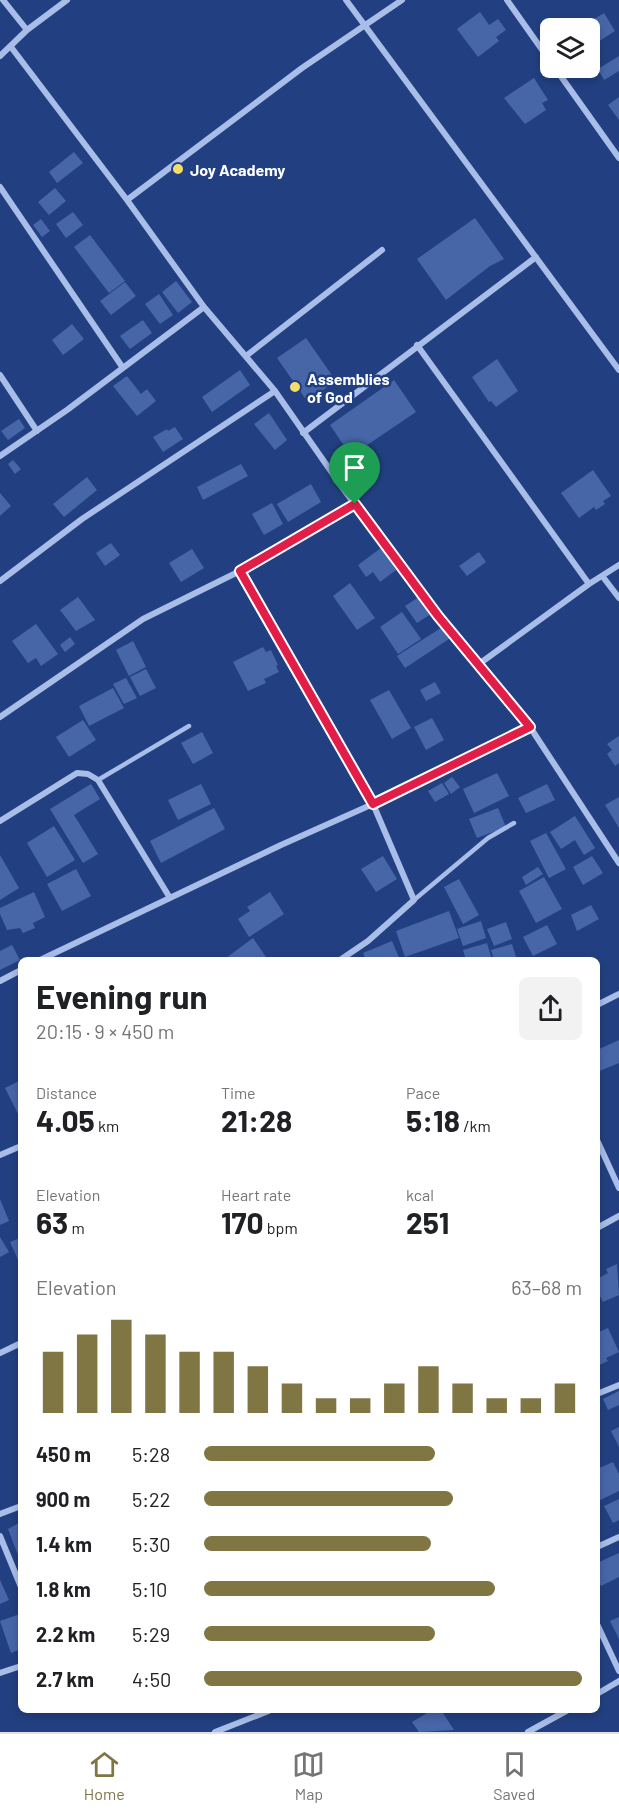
<!DOCTYPE html>
<meta charset="utf-8">
<style>
body{margin:0;font-family:Barlow,sans-serif;background:#f2f2f2;color:#202124;height:100vh;display:flex;flex-direction:column;font-size:22px;white-space:nowrap}
*{box-sizing:border-box;margin:0}
p{font-size:20px;color:#757577}
.icon{flex:none;width:33px;height:33px;fill:none;stroke:currentColor;stroke-width:2;stroke-linecap:round;stroke-linejoin:round}
.map{position:relative;flex:1;overflow:hidden}
.side{position:absolute;left:18px;top:957px;width:582px;height:756px;display:flex;flex-direction:column;background:#fff;border-radius:9px;box-shadow:0 3px 9px #0003}
.side>*{flex:none}
.fabs{position:absolute;left:540px;top:18px;display:grid;gap:12px}
.fabs a{display:grid;place-items:center;width:60px;height:60px;border-radius:9px;background:#fff;box-shadow:0 3px 9px #0003;font-size:30px}
.pin{position:absolute;display:grid;place-items:center;width:51px;height:51px;color:#fff;margin:-62px -26px;border-radius:50% 50% 50% 0;rotate:-45deg;box-shadow:0 0 6px #0007}
.pin .icon{rotate:45deg}
.round{display:grid;place-items:center;flex:none;width:63px;height:63px;border-radius:9px;background:#f2f2f2}
.head{display:flex;align-items:center;justify-content:space-between;height:102px;padding:0 18px}
h1{font-size:33px;font-weight:700;line-height:45px}
.metrics{display:grid;grid-template-columns:repeat(3,1fr);gap:9px;height:102px;padding:6px 18px}
.metrics div{display:grid;align-content:center}
.metrics b{font-size:30px;font-weight:700}
.metrics small{font-size:16px;font-weight:400}
.metrics p{font-size:16px}
.chart{height:168px;padding:12px 18px}
.chart p{display:flex;justify-content:space-between}
.chart svg{width:100%;height:108px;margin-top:6px;stroke:#7f7644;stroke-width:6}
ul{padding:0 18px;list-style:none;font-size:20px}
li{display:grid;grid-template-columns:96px 72px 1fr;align-items:center;height:45px}
li i{height:15px;border-radius:8px;background:#7f7644}
.menu{display:flex;justify-content:space-around;align-items:center;height:84px;border-top:2px solid #e0e0e0;background:#fff;font-size:16px;color:#757577}
.menu a{display:grid;justify-items:center;gap:3px}
.menu .selected{color:#7f7644}
.map>svg:first-child{display:block}
.building{fill:#4666a8}
.lines{fill:none;stroke-linecap:round;stroke-linejoin:round}
.lane{stroke:#a8bde8;stroke-width:4.5}
.street{stroke:#a8bde8;stroke-width:6}
.route-casing{stroke:#fff;stroke-width:12}
.route{stroke:#e11d48;stroke-width:8}
.poi-dot{fill:#f4dd6a;stroke:#224081;stroke-width:2}
.labels{text-anchor:middle;dominant-baseline:central;stroke-width:5;stroke-linejoin:round;paint-order:stroke}
.poi-label{font-size:16px;font-weight:bold;fill:#fff;stroke:#224081;text-anchor:start}
</style>
<div class="map">
<svg width="619" height="1732" viewBox="0 0 619 1732">
<rect width="100%" height="100%" fill="#224081"/>
<path class="building" d="M480,12L489,25L498,19L506,30L496,37L499,41L478,57L457,29Z
M604,13L615,31L590,47V28H580Z
M619,56V71L604,80L598,69Z
M534,78L548,100L542,103L546,110L525,124L504,98Z
M619,97V120L608,105Z
M74,152L83,163L57,183L49,172Z
M55,188L66,201L49,215L38,202Z
M73,212L83,225L66,238L56,224Z
M475,218L504,259L490,266L446,300L417,259Z
M41,219L50,231L42,237L33,225Z
M90,235L125,281L109,293L74,247Z
M176,281L192,302L178,313L162,292Z
M125,282L136,296L111,315L100,301Z
M159,294L173,315L160,324L145,304Z
M143,320L152,333L130,349L120,336Z
M72,324L84,339L63,355L52,340Z
M306,338L336,381L307,401L277,358Z
M497,359L518,391L496,407L491,401L489,402L472,377Z
M240,370L250,385L212,412L202,397Z
M127,376L141,394L147,389L156,401L137,416L113,386Z
M394,380L416,412L351,456L330,425Z
M269,413L287,440L275,450L254,424Z
M19,419L25,428L8,440L1,431Z
M175,427L183,439L163,452L153,437L167,429L168,431Z
M13,460L21,469L15,474L8,464Z
M241,464L248,476L203,500L197,487Z
M593,470L611,496L603,501L605,504L596,510L594,507L579,518L561,493Z
M87,477L97,490L64,517L53,504Z
M311,484L321,502L288,522L277,504Z
M0,493L11,506L0,516Z
M272,503L283,524L264,535L252,514Z
M111,543L120,555L105,566L96,553Z
M381,548L396,570L380,582L373,572L366,577L358,565Z
M192,549L204,568L181,582L169,563Z
M479,552L486,562L467,576L459,566Z
M350,583L375,618L357,630L333,596Z
M422,595L434,612L417,623L405,606Z
M78,597L95,620L76,631L60,610Z
M402,612L421,639L398,654L380,627Z
M36,624L58,654L41,666L36,658L28,663L12,641Z
M444,626L452,637L405,668L397,656Z
M70,637L75,644L65,652L60,645Z
M133,641L146,667L129,676L116,650Z
M263,647L266,652L271,650L278,665L276,666L279,672L264,679L266,683L248,691L233,662Z
M146,669L156,688L140,696L130,677Z
M126,678L137,698L124,704L113,684Z
M435,682L441,693L426,701L420,690Z
M113,688L124,708L89,726L79,706Z
M389,690L411,728L392,739L370,700Z
M432,718L444,740L426,750L414,727Z
M83,720L96,740L69,757L56,737Z
M202,732L213,753L193,764L181,743Z
M619,736V763L615,766L607,754L612,750L607,744Z
M497,773L509,796L474,813L463,789Z
M452,777L460,787L451,794L444,783Z
M442,783L449,794L435,802L428,791Z
M91,784L100,799L74,815L98,854L83,863L50,809Z
M201,784L211,804L178,820L168,800Z
M547,784L555,800L526,813L518,798Z
M619,797V828L605,805Z
M214,808L225,829L161,863L150,841Z
M498,808L506,827L477,838L469,819Z
M575,816L595,848L584,855L575,840L561,849L550,832Z
M54,826L75,860L47,877L27,843Z
M546,833L566,869L549,878L530,841Z
M0,855L19,888L0,900Z
M383,856L397,879L376,892L361,869Z
M592,856L603,873L583,885L573,867Z
M538,867L543,874L526,885L522,877Z
M76,869L91,896L62,911L47,884Z
M544,877L562,909L536,923L519,891Z
M459,879L479,915L463,924L444,887Z
M34,892L45,917L33,923L35,928L23,933L20,928L7,930L0,914V908Z
M270,892L284,914L249,937L238,919L250,911L247,907Z
M591,905L599,919L577,931L571,915Z
M449,911L459,938L405,957L396,931Z
M481,921L486,938L463,946L457,929Z
M506,922L512,939L494,946L487,929Z
M547,925L557,944L533,956L523,937Z
M253,938L266,957L261,960H227L226,958Z
M392,941L400,960H366L363,953Z
M487,943L492,960H466L463,950Z
M512,944L517,960H494L491,950Z
M12,945L20,960L0,970V951Z
M619,1040V1063L597,1072V1050Z
M21,1080V1120L5,1088Z
M0,1199L9,1221L0,1225Z
M0,1237L9,1252L0,1257Z
M20,1238L21,1261L19,1262L10,1242Z
M617,1264L619,1295L603,1302L597,1290V1279L608,1273L606,1269Z
M608,1328L619,1352L606,1358L608,1361L597,1366V1333Z
M619,1391V1405L608,1410L603,1399Z
M619,1427V1447L611,1431Z
M613,1462L619,1474V1491L598,1501L597,1469Z
M619,1499V1520L613,1523L604,1506Z
M21,1522V1554L18,1555L8,1529Z
M619,1553V1577L601,1586L597,1578V1563Z
M0,1580L9,1600L0,1604Z
M20,1614L21,1649L11,1653L0,1621Z
M619,1617V1639L610,1621Z
M432,1710H441L454,1730L419,1732L412,1722Z"/>
<g class="lines">
<path class="lane" d="M98,780L189,726
M414,900L488,838L514,823"/>
<path class="street" d="M3,0L27,30
M346,0L619,370
M507,0L550,61
M11,47L127,200L204,307L275,391L344,490L438,616L530,727L619,863
M0,56L27,30L67,0
M555,68L619,158
M0,187L123,368
M127,200L302,68L402,0
M417,345L589,584
M246,356L382,250
M0,375L37,431
M303,433L536,257
M0,456L67,410L204,307
M240,571L373,804L414,900L368,941L340,960
M603,577L619,598
M0,581L82,519L275,391
M479,664L589,584L619,565
M0,717L143,619L240,571L355,504
M0,821L77,773L88,774L98,780L170,898
M40,960L281,845L373,804L530,727
M0,981L21,970
M597,1005L619,994
M597,1140L619,1188
M0,1155L21,1146
M597,1228L619,1216
M0,1353L21,1343
M597,1394L619,1385
M0,1514L21,1506
M0,1536L21,1587
M597,1547L619,1537
M597,1624L619,1671
M0,1673L21,1666
M597,1694L619,1681
M215,1732L271,1710
M528,1732L568,1710"/>
</g>
<g class="lines">
<g class="route-casing">
<path id="route" d="M355,504L438,616L530,727L373,804L240,571Z"/>
</g>
<use href="#route" class="route"/>
</g>
<g class="poi-dot">
<circle cx="178" cy="169" r="6"/>
<circle cx="295" cy="387" r="6"/>
</g>
<g class="labels">
<g class="poi-label">
<text x="190" y="169">Joy Academy</text>
<text x="307" y="378">Assemblies<tspan x="307" dy="18">of God</tspan></text>
</g>
</g>
</svg>
<div class="fabs">
<a><svg class="icon" aria-label="layers" viewBox="0 0 24 24"><path d="M12 4l9 5-9 5-9-5zM3 14l9 5 9-5"/></svg></a>
</div>
<div class="pin" style="left:355px;top:504px;background:#1e9e55"><svg class="icon" aria-label="arrive" viewBox="0 0 24 24"><path d="M6 21V4h12l-3 4 3 4H6"/></svg></div>
<section class="side">
<div class="head"><div><h1>Evening run</h1><p>20:15 · 9 × 450 m</p></div><a class="round"><svg class="icon" aria-label="share" viewBox="0 0 24 24"><path d="M12 15V3M7 8l5-5 5 5M5 13v7h14v-7"/></svg></a></div>
<div class="metrics">
<div><p>Distance</p><b>4.05<small> km</small></b></div>
<div><p>Time</p><b>21:28</b></div>
<div><p>Pace</p><b>5:18<small> /km</small></b></div>
</div>
<div class="metrics">
<div><p>Elevation</p><b>63<small> m</small></b></div>
<div><p>Heart rate</p><b>170<small> bpm</small></b></div>
<div><p>kcal</p><b>251</b></div>
</div>
<div class="chart"><p><span>Elevation</span>63–68 m</p>
<svg viewBox="0 0 160 44" preserveAspectRatio="none"><path d="M5 44V19M15 44V12M25 44V6M35 44V12M45 44V19M55 44V19M65 44V25M75 44V32M85 44V38M95 44V38M105 44V32M115 44V25M125 44V32M135 44V38M145 44V38M155 44V32"/></svg>
</div>
<ul>
<li><b>450 m</b>5:28<i style="width:61%"></i></li>
<li><b>900 m</b>5:22<i style="width:66%"></i></li>
<li><b>1.4 km</b>5:30<i style="width:60%"></i></li>
<li><b>1.8 km</b>5:10<i style="width:77%"></i></li>
<li><b>2.2 km</b>5:29<i style="width:61%"></i></li>
<li><b>2.7 km</b>4:50<i style="width:100%"></i></li>
</ul>
</section>
</div>
<nav class="menu">
<a class="selected"><svg class="icon" aria-label="home" viewBox="0 0 24 24"><path d="M3 11l9-7 9 7M6 9v11h12V9"/></svg>Home</a>
<a><svg class="icon" aria-label="map" viewBox="0 0 24 24"><path d="M3 6l6-2 6 2 6-2v14l-6 2-6-2-6 2zM9 4v14M15 6v14"/></svg>Map</a>
<a><svg class="icon" aria-label="saved" viewBox="0 0 24 24"><path d="M7 4h10v16l-5-4-5 4z"/></svg>Saved</a>
</nav>
